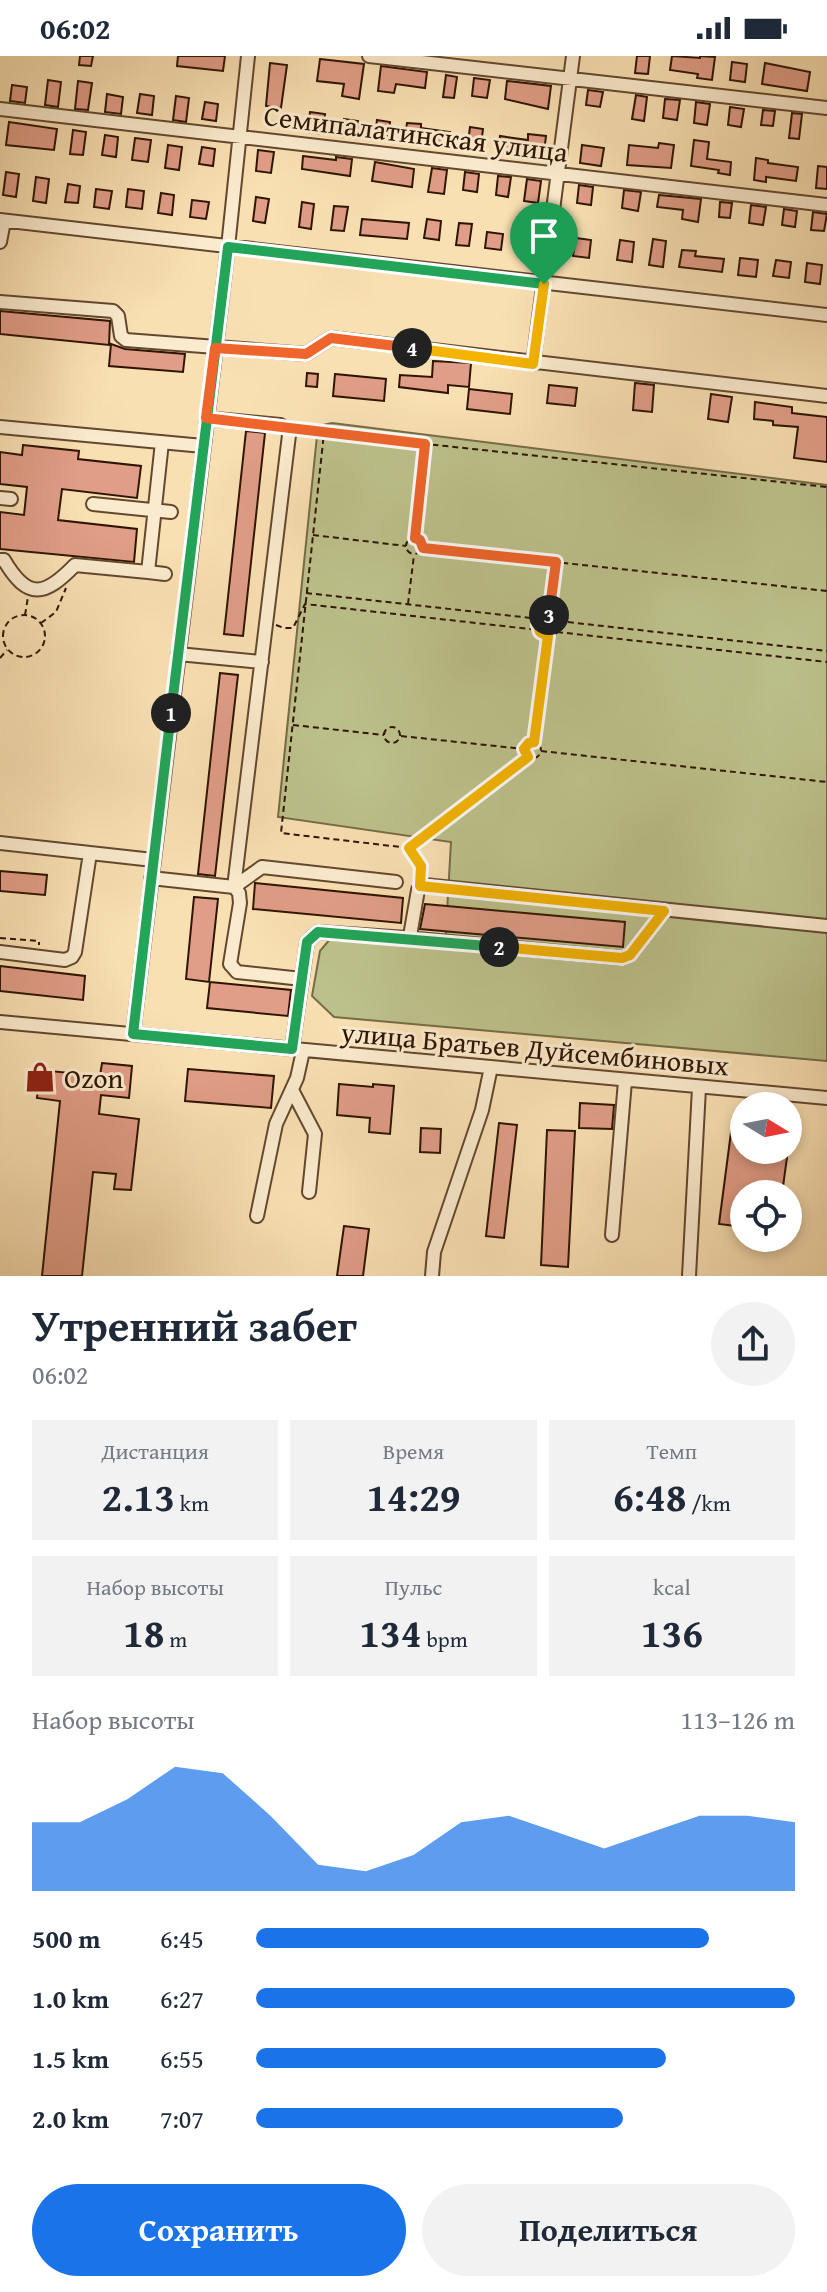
<!DOCTYPE html>
<html lang="ru">
<meta charset="utf-8">
<style>
body{margin:0;font-family:"Gentium Book Plus",serif;background:#f2f2f3;color:#1f2937;height:100vh;display:flex;flex-direction:column;font-size:30px;white-space:nowrap}
*{box-sizing:border-box;margin:0}
p{font-size:26px;color:#747a83}
.icon{flex:none;width:44px;height:44px;fill:none;stroke:currentColor;stroke-width:2;stroke-linecap:round;stroke-linejoin:round}
.map{position:relative;height:1220px;overflow:hidden}
.sheet{display:flex;flex-direction:column;background:#fff;flex:1}
.sheet>*{flex:none}
.needle{width:52px;rotate:100deg}
.controls{position:absolute;left:730px;top:1036px;display:grid;gap:16px}
.controls a{display:grid;place-items:center;width:72px;height:72px;border-radius:50%;background:#fff;box-shadow:0 4px 12px #0003;font-size:40px}
.pin{position:absolute;display:grid;place-items:center;width:68px;height:68px;color:#fff;margin:-82px -34px;border-radius:50% 50% 50% 0;rotate:-45deg;box-shadow:0 0 8px #0007}
.pin .icon{rotate:45deg}
.km{position:absolute;width:40px;height:40px;margin:-20px;border-radius:50%;background:#222;color:#fff;font-size:22px;line-height:40px;text-align:center}
.round{display:grid;place-items:center;flex:none;width:84px;height:84px;border-radius:42px;background:#f2f2f3}
.headline{display:flex;align-items:center;justify-content:space-between;height:136px;padding:0 32px}
h1{font-size:44px;font-weight:600;line-height:60px}
.metrics{display:grid;grid-template-columns:repeat(3,1fr);gap:12px;height:136px;padding:8px 32px}
.metrics div{display:grid;align-content:center;border-radius:0px;background:#f2f2f3;text-align:center}
.metrics b{font-size:40px;font-weight:600}
.metrics small{font-size:22px;font-weight:400}
.metrics p{font-size:22px}
.chart{height:224px;padding:16px 32px}
.chart p{display:flex;justify-content:space-between}
.chart svg{width:100%;height:144px;margin-top:8px;fill:#1a73e8;opacity:.7}
.action{display:flex;gap:16px;margin-top:auto;padding:16px 32px}
.action a{flex:1;height:92px;border-radius:48px;background:#1a73e8;color:#fff;font-size:32px;font-weight:600;line-height:92px;text-align:center}
.action a+a{background:#f2f2f3;color:#1f2937}
ul{padding:0 32px;list-style:none;font-size:26px}
li{display:grid;grid-template-columns:128px 96px 1fr;align-items:center;height:60px}
li i{height:20px;border-radius:10px;background:#1a73e8}
.status{display:flex;justify-content:space-between;align-items:center;height:56px;padding:0 40px;background:#fff;direction:ltr}
.status svg{height:22px;fill:currentColor}
.map>svg:first-child{display:block}
.green{fill:#bdc28c;stroke:#766c46;stroke-width:2}
.building{fill:#e09d87;stroke:#2f1501;stroke-width:2}
.lines{fill:none;stroke-linecap:round;stroke-linejoin:round}
.minor-casing{stroke:#62482e;stroke-width:16}
.path{stroke:#2f1501;stroke-width:2;stroke-dasharray:6 4;stroke-linecap:butt}
.minor{stroke:#fbebce;stroke-width:12}
.split-1-casing{stroke:#fff;stroke-width:16}
.split-2-casing{stroke:#fff;stroke-width:16}
.split-3-casing{stroke:#fff;stroke-width:16}
.split-4-casing{stroke:#fff;stroke-width:16}
.split-5-casing{stroke:#fff;stroke-width:16}
.split-1{stroke:#22a559;stroke-width:10}
.split-2{stroke:#22a559;stroke-width:10}
.split-3{stroke:#f5b400;stroke-width:10}
.split-4{stroke:#f0652b;stroke-width:10}
.split-5{stroke:#f5b400;stroke-width:10}
.labels{text-anchor:middle;dominant-baseline:central;stroke-width:6;stroke-linejoin:round;paint-order:stroke}
.street-label{font-size:28px;fill:#2f1501;stroke:#fbebce}
.poi-label{font-size:28px;fill:#2f1501;stroke:#fbebce;text-anchor:start}
</style>
<div class="status"><b>06:02</b><svg viewBox="0 0 49 12"><path d="M0 12V9h3v3zM5 12V6h3v6zM10 12V3h3v9zM15 12V0h3v12zM26 1h20v11H26zM47 4h2v5h-2z"/></svg></div>
<div class="map">
<svg width="827" height="1220" viewBox="0 0 827 1220">
<rect width="100%" height="100%" fill="#f9e0b3"/>
<filter id="stains"><feTurbulence type="fractalNoise" baseFrequency=".0025" numOctaves="4"/><feColorMatrix values="0 0 0 0 .2 0 0 0 0 .09 0 0 0 0 .02 0 0 0 .5 -.17"/></filter>
<radialGradient id="worn" r=".72"><stop offset=".6" stop-color="#630" stop-opacity="0"/><stop offset="1" stop-color="#630" stop-opacity=".3"/></radialGradient>
<path class="green" d="M332,367L827,429V1005L334,961L312,940L320,895L330,883L445,891L451,786L278,761L318,370Z"/>
<path class="building" d="M80,0H93L91,10L79,9Z
M178,0H225L223,15L177,10Z
M637,0H650L648,18L635,17Z
M672,0L700,2V0L715,1L712,24L697,22L698,18L670,14Z
M320,3L364,8L359,43L342,40L344,28L317,25Z
M732,6L747,8L745,26L730,24Z
M270,7L287,9L281,52L266,50Z
M765,7L810,16L807,35L762,28Z
M381,10L427,16L425,32L396,28L394,37L378,35Z
M446,19L457,21L454,42L443,41Z
M474,22L490,24L487,42L472,40Z
M48,24L61,26L58,51L45,49Z
M78,25L92,27L88,54L75,53Z
M507,25L551,30L548,53L505,43Z
M12,29L27,31L25,47L10,45Z
M588,34L603,36L600,51L586,49Z
M107,38L123,41L121,58L105,56Z
M140,38L154,40L152,59L137,57Z
M636,39L647,41L644,65L632,63Z
M176,40L189,42L186,66L173,64Z
M665,43L680,44L677,64L663,62Z
M205,46L218,48L216,65L202,63Z
M696,46L710,48L707,69L694,67Z
M730,51L744,53L741,71L728,69Z
M763,54L775,55L773,70L761,69Z
M310,56L325,58L322,78L307,76Z
M792,57L802,58L799,83L789,82Z
M344,63L358,65L356,82L341,80Z
M377,64L390,66L388,82L375,80Z
M9,66L57,73L54,94L6,89Z
M407,67L421,68V72L450,76L448,91L404,84Z
M470,71L483,73L480,96L467,94Z
M73,74L86,76L83,99L70,98Z
M528,78L546,80L544,96L512,92L511,98L498,96L500,80L528,84Z
M105,79L118,81L116,101L102,99Z
M135,82L151,84L148,106L132,104Z
M694,84L709,86L707,103L731,106L730,119L718,117L719,114L691,110Z
M659,87L674,89L671,112L627,109L629,89L658,92Z
M168,89L182,91L179,114L165,112Z
M582,89L604,92L601,110L580,107Z
M202,91L215,93L213,110L199,108Z
M258,94L274,96L271,117L256,115Z
M303,100L336,104V101L352,103L350,120L302,113Z
M756,102L768,104V107L798,111L796,125L766,121V126L754,124Z
M375,106L414,113L412,131L372,125Z
M818,110L827,111V133L816,132Z
M432,112L447,114L444,138L428,136Z
M6,116L19,118L16,141L3,139Z
M465,116L479,118L477,136L463,134Z
M498,120L511,121L508,141L496,139Z
M36,121L49,123L46,147L33,145Z
M527,123L541,125L538,147L524,145Z
M68,128L80,130L78,147L65,146Z
M579,129L593,131L591,149L577,147Z
M96,133L112,135L109,153L94,151Z
M128,133L144,135L142,153L126,151Z
M624,134L641,136L638,155L622,152Z
M161,137L174,139L172,159L158,157Z
M659,139L701,143L698,166L682,163L683,154L657,151Z
M256,141L269,143L265,167L253,165Z
M192,144L209,146L206,163L190,161Z
M302,146L314,148L311,173L299,171Z
M720,146L732,147L730,162L719,161Z
M751,149L766,151L763,169L749,167Z
M334,150L348,151L344,175L331,174Z
M784,153L797,155L795,171L782,169Z
M813,156L827,158L824,175L811,174Z
M362,163L409,167L407,183L360,179Z
M427,163L441,165L439,184L424,182Z
M459,167L472,168L469,190L456,189Z
M487,176L503,178L501,194L485,192Z
M521,177L536,179L533,199L518,197Z
M576,182L591,184L589,202L573,200Z
M653,183L666,185L663,211L649,209Z
M620,184L634,186L632,206L617,204Z
M682,194L696,195L695,200L724,203L722,216L679,211Z
M740,202L758,204L756,221L738,219Z
M776,204L791,206L789,222L773,220Z
M807,207L822,209L820,228L805,226Z
M0,255L110,265L109,289L0,278Z
M111,288L125,293L185,298L183,316L109,310Z
M433,305L471,307L469,331L448,329V337L399,331L400,319L432,321Z
M307,317L318,318L317,331L306,330Z
M335,318L386,323L384,345L333,340Z
M635,327L654,329L652,356L633,354Z
M549,329L577,332L575,350L547,347Z
M469,333L512,338L510,358L467,353Z
M711,338L732,341L728,366L708,363Z
M755,346L792,351V357L827,361V406L794,402L798,371L773,369V365L754,363Z
M246,375L265,377L243,580L224,578Z
M23,389L79,395L78,403L141,410L137,442L62,433L58,464L137,473L134,506L0,493V456L24,459L27,431L0,428V396L22,399Z
M220,617L238,619L215,820L198,818Z
M0,815L47,819L45,839L0,835Z
M255,827L403,842L401,867L253,853Z
M194,841L218,843L209,926L186,923Z
M425,848L625,866L623,891L420,873Z
M0,910L85,920L83,944L0,935Z
M210,926L291,934L288,960L207,952Z
M102,1007L132,1010L129,1042L101,1039L99,1058L139,1063L131,1134L114,1133L116,1118L93,1116L82,1220H42L60,1045L37,1042L40,1014L100,1020Z
M188,1013L274,1020L271,1052L185,1045Z
M339,1028L373,1031V1028L394,1030L390,1078L369,1076L370,1062L337,1059Z
M580,1047L614,1049L612,1073L579,1072Z
M733,1061L744,1063V1094H788L782,1138H744V1171L719,1168Z
M499,1067L517,1069L504,1182L486,1180Z
M421,1072L441,1073L440,1097L420,1096Z
M547,1074L575,1075L568,1211L541,1209Z
M344,1170L369,1173L363,1220H337Z"/>
<g class="lines">
<g class="minor-casing">
<path id="minor" d="M369,0L827,52
M0,53L827,149
M0,164L827,259
M0,186L4,165
M0,246L113,255L118,260L121,280L126,284L306,298L331,282L827,340
M533,308L573,0
M0,371L203,390
M0,442L11,443
M93,448L171,456
M0,504H4C28,545 45,540 75,509L148,516L162,386
M148,516L165,518
M178,598L262,606
M0,787L153,804
M151,822L234,831L289,379L287,373L280,369L206,362
M407,882L622,902L630,899L664,855
M0,896L65,904L72,901L75,896L90,797
M302,923L307,886L318,876L407,882L410,880L418,834L424,829L827,870
M0,966L827,1042
M133,978L228,191L248,0
M292,993L302,923L237,916L230,908L240,847L239,837L234,831L262,811L396,826
M292,1034L315,1078L309,1136
M257,1160L276,1068L297,1022L303,995
M612,1179L625,1025
M432,1220L434,1196L482,1054L491,1011
M689,1220L699,1032"/>
</g>
<path class="path" d="M301,374L322,377
M313,479L406,490
M406 490a8 8 0 1 1 16 0a8 8 0 1 1-16 0Z
M415,482L425,388
M423,492L827,535
M306,537L540,563
M408,548L414,499
M550,557L555,508
M538 569a11 11 0 1 1 22 0a11 11 0 1 1-22 0Z
M25,559L28,541
M3 580a21 21 0 1 1 42 0a21 21 0 1 1-42 0Z
M558,565L827,595
M41,567L56,556L66,532
M276,569L284,572H293L305,548L539,574
M557,576L827,606
M0,602L7,594
M293,669L384,679
M384 679a8 8 0 1 1 16 0a8 8 0 1 1-16 0Z
M401,680L524,693
M525 694a8 8 0 1 1 16 0a8 8 0 1 1-16 0Z
M534,686L548,580
M541,695L827,726
M528,701L409,792L281,777L324,377L827,431
M410,793L421,810L422,819
M0,882L39,885V889"/>
<use href="#minor" class="minor"/>
</g>
<g class="lines">
<g class="split-1-casing">
<path id="split-1" d="M171,657L228,191L544,228"/>
</g>
<g class="split-2-casing">
<path id="split-2" d="M171,657L133,978L292,993L307,886L318,876L499,891"/>
</g>
<g class="split-3-casing">
<path id="split-3" d="M499,891L622,902L630,899L664,855L420,830L421,810L409,792L528,701L524,693L529,687L534,686L548,580L540,576L538,569L540,563L549,559"/>
</g>
<g class="split-4-casing">
<path id="split-4" d="M412,292L331,282L306,298L215,292L206,362L425,388L415,482L420,484L423,492L556,506L549,559"/>
</g>
<g class="split-5-casing">
<path id="split-5" d="M412,292L533,308L544,228"/>
</g>
<use href="#split-1" class="split-1"/>
<use href="#split-2" class="split-2"/>
<use href="#split-3" class="split-3"/>
<use href="#split-4" class="split-4"/>
<use href="#split-5" class="split-5"/>
</g>
<defs>
<g id="shop-bare" transform="scale(2.4)"><path d="M-5-2.5h2.3a2.7 3.5 0 0 1 5.4 0H5L5.5 6h-11ZM-1.5-2.5h3a1.5 2.3 0 0 0-3 0Z" fill="#8f2418" stroke="#fbebce" stroke-width="2.5" paint-order="stroke"/></g>
</defs>
<g fill-rule="evenodd">
<use href="#shop-bare" x="40" y="1021"/>
</g>
<g class="labels">
<g class="street-label">
<text transform="translate(416 77) rotate(7)">Семипалатинская улица</text>
<text transform="translate(535 992) rotate(5)">улица Братьев Дуйсембиновых</text>
</g>
<g class="poi-label">
<text x="64" y="1021">Ozon</text>
</g>
</g>
<rect width="100%" height="100%" filter="url(#stains)"/>
<rect width="100%" height="100%" fill="url(#worn)"/>
</svg>
<div class="controls">
<a><svg class="needle" viewBox="-14 -14 28 28"><path d="M0-13l5 13h-10z" fill="#e53935"/><path d="M0 13l5-13h-10z" fill="#747a83"/></svg></a>
<a><svg class="icon" aria-label="locate" viewBox="0 0 24 24"><circle cx="12" cy="12" r="6"/><path d="M12 2v4M12 18v4M2 12h4M18 12h4"/></svg></a>
</div>
<div class="pin" style="left:544px;top:228px;background:#1e9e55"><svg class="icon" aria-label="arrive" viewBox="0 0 24 24"><path d="M6 21V4h12l-3 4 3 4H6"/></svg></div>
<b class="km" style="left:171px;top:657px">1</b>
<b class="km" style="left:499px;top:891px">2</b>
<b class="km" style="left:549px;top:559px">3</b>
<b class="km" style="left:412px;top:292px">4</b>
</div>
<section class="sheet">
<div class="headline"><div><h1>Утренний забег</h1><p>06:02</p></div><a class="round"><svg class="icon" aria-label="share" viewBox="0 0 24 24"><path d="M12 15V3M7 8l5-5 5 5M5 13v7h14v-7"/></svg></a></div>
<div class="metrics">
<div><p>Дистанция</p><b>2.13<small> km</small></b></div>
<div><p>Время</p><b>14:29</b></div>
<div><p>Темп</p><b>6:48<small> /km</small></b></div>
</div>
<div class="metrics">
<div><p>Набор высоты</p><b>18<small> m</small></b></div>
<div><p>Пульс</p><b>134<small> bpm</small></b></div>
<div><p>kcal</p><b>136</b></div>
</div>
<div class="chart"><p><span>Набор высоты</span>113–126 m</p>
<svg viewBox="0 0 160 44" preserveAspectRatio="none"><path d="M0 44V23L10 23L20 16L30 6L40 8L50 21L60 36L70 38L80 33L90 23L100 21L110 26L120 31L130 26L140 21L150 21L160 23V44z"/></svg>
</div>
<ul>
<li><b>500 m</b>6:45<i style="width:84%"></i></li>
<li><b>1.0 km</b>6:27<i style="width:100%"></i></li>
<li><b>1.5 km</b>6:55<i style="width:76%"></i></li>
<li><b>2.0 km</b>7:07<i style="width:68%"></i></li>
</ul>
<div class="action"><a>Сохранить</a><a>Поделиться</a></div>
</section>
